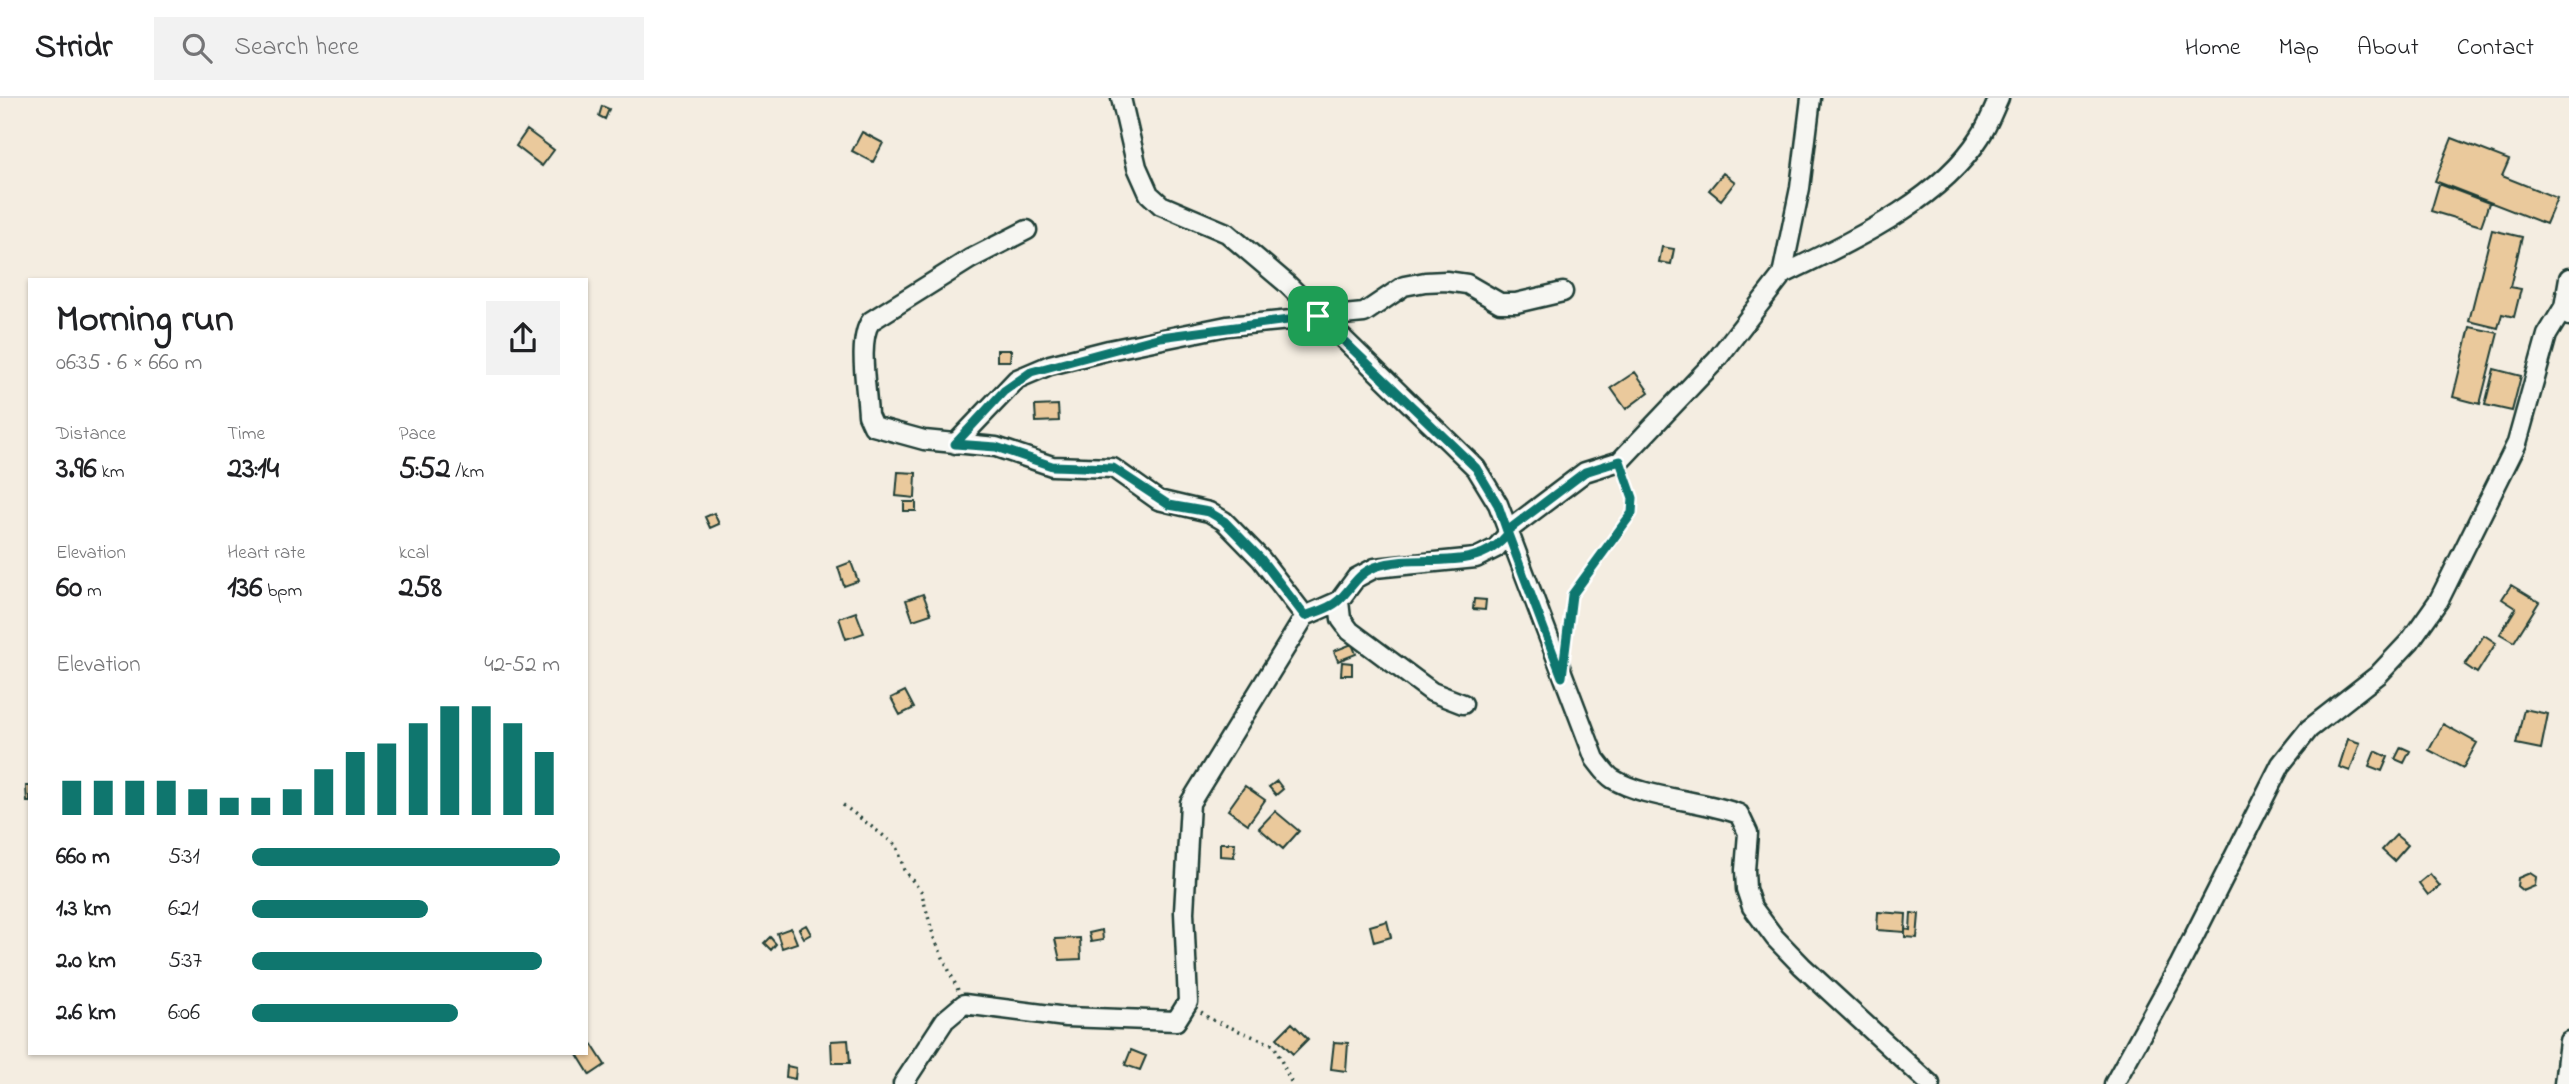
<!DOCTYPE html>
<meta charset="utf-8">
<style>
body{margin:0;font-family:"Indie Flower",sans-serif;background:#f2f2f2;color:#202124;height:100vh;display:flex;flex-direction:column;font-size:26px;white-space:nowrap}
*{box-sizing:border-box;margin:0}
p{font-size:23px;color:#757577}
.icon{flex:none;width:38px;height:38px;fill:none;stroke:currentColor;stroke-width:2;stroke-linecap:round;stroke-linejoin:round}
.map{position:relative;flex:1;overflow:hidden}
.drawer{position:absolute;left:28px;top:180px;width:560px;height:777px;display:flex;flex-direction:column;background:#fff;border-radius:0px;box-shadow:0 2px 5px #0004}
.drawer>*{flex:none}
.pin{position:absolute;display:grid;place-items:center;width:60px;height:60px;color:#fff;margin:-30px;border-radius:14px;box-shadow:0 4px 10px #0006}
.round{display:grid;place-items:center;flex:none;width:74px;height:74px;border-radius:0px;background:#f2f2f2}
.summary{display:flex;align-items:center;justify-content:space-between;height:119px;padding:0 28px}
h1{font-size:38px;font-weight:800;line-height:52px}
.metrics{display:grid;grid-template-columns:repeat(3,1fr);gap:10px;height:119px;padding:7px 28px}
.metrics div{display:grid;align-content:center}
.metrics b{font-size:30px;font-weight:800}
.metrics small{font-size:19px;font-weight:400}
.metrics p{font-size:19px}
.chart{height:196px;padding:14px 28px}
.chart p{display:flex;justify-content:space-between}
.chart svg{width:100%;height:126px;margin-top:7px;stroke:#0f766e;stroke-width:6}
ul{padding:0 28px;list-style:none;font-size:23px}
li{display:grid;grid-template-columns:112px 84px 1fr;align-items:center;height:52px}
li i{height:18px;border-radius:9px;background:#0f766e}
header{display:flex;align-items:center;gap:42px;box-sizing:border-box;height:98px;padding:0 35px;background:#fff;border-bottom:2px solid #e0e0e0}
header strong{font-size:33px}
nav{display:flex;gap:38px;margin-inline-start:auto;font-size:24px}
.search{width:490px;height:63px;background:#f2f2f2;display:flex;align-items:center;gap:18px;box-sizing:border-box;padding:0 24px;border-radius:0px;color:#757577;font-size:26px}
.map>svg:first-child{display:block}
.building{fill:#eac99c;stroke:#1f3d34;stroke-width:2}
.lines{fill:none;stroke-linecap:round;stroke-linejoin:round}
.minor-casing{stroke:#1f3d34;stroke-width:23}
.path{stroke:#1f3d34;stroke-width:3.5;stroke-dasharray:2 5;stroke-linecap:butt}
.minor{stroke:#f6f6f2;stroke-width:18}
.route-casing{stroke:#fff;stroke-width:14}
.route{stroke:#0f766e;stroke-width:9}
</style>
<header>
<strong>Stridr</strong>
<div class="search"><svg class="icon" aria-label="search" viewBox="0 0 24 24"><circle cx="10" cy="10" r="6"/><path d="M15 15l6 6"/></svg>Search here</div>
<nav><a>Home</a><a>Map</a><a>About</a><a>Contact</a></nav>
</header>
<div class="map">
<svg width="2569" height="986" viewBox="0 0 2569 986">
<rect width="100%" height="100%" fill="#f4ede1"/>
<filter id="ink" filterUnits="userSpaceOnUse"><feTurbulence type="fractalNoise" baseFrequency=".0143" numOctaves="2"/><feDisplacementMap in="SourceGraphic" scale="14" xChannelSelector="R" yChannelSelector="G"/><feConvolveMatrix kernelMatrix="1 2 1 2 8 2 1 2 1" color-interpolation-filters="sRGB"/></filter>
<g filter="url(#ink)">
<path class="building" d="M602,8L609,11L605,21L599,18Z
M527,32L554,52L542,68L516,48Z
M862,34L883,45L873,64L852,53Z
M2452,40L2509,62L2502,78L2557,100L2546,126L2435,83Z
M1723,75L1735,84L1721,102L1709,92Z
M2439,86L2489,105L2481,128L2431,113Z
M2492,132L2522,139L2510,189L2521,191L2514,219L2502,216L2498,230L2469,223Z
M1662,149L1674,151L1671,166L1659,164Z
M2470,229L2498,235L2480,306L2453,299Z
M997,252H1011L1010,263H997Z
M2494,271L2521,278L2512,313L2485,307Z
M1635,274L1649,294L1626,311L1611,290Z
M1058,307L1059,323L1036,324L1035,308Z
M898,374L916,375L915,400L896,398Z
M904,404H916V413H904Z
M714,415L719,426L710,430L705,419Z
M851,464L858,483L844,488L838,469Z
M2511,487L2539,504L2514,544L2500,536L2516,510L2502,501Z
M923,496L931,516L913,522L906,502Z
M1474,501L1486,502L1485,512L1473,511Z
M856,514L864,535L846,541L839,520Z
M2484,537L2496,545L2477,575L2465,567Z
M1352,546L1356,556L1338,563L1334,553Z
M1342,564L1352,565V577H1341Z
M905,593L914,610L900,617L891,600Z
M2524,611L2548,616L2541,651L2516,646Z
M2443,626L2477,645L2463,670L2429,652Z
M2348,641L2360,645L2350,673L2339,669Z
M2401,649L2410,653L2404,665L2395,661Z
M2375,653L2388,659L2382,673L2369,668Z
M1277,683L1283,691L1276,697L1269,689Z
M26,688H30V704H27Z
M1245,688L1265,702L1248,726L1228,712Z
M1275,713L1299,733L1283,751L1259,730Z
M2396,737L2408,747L2394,763L2382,752Z
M1220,745H1235L1234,759L1220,758Z
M2530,775L2536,779L2535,788L2523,793L2517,788L2518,780Z
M2430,776L2440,788L2428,797L2419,785Z
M1878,814L1906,816L1905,834L1877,832Z
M1911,815L1919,816L1917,840L1905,839V831L1910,832Z
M1387,823L1391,839L1374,844L1370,828Z
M806,827L811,836L804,840L799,831Z
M791,830L797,845L782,850L777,835Z
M1102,832L1103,842L1091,844L1089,835Z
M770,839L776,846L771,852L764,845Z
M1080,840L1081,861L1060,862L1055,841Z
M1292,925L1308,941L1293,956L1277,940Z
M589,942L605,967L590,977L577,956H586V944Z
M848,942L850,965H832L831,943Z
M1334,944L1348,945L1346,973L1331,971Z
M1131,952L1146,958L1140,972L1125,967Z
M787,968L796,970L795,981L786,979Z"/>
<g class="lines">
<g class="minor-casing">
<path id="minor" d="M1121,0L1137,69L1149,96L1161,107L1227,135L1286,185L1476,370L1498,406L1595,661C1600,667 1606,677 1613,681C1643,700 1702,702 1739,716L1748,735L1745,772L1746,791L1752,809L1775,840L1802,868L1930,986
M1027,132L970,161L871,223C857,242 867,293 868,317L873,328L924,342L996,349L1052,368L1113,370L1158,402L1209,414L1224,423L1261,461L1305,518
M1782,177C1849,144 1939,104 1980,39C1988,27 1993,13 1999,0
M2569,180L2564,209L2569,218
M955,346L1017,281L1050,267L1109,252L1227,228L1364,215L1404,188L1425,184L1446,183L1467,186L1500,205H1516L1563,194
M1507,433L1585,374L1620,363L1717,261L1782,177L1800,90L1811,0
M1339,503L1341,521L1350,533L1432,594L1463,606
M903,986L945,922L964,906L1066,919L1176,923L1188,904L1184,814L1190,705L1305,518L1339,503L1356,480L1375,470L1476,460L1496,450L1508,436
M2114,986L2180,866L2281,666L2309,631L2378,577L2410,543L2439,502L2517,345L2547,237L2564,209
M2564,986L2569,943"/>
</g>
<path class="path" d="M1567,534L1572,497L1632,415L1633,400L1627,377
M843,707L897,748L904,772L921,793L934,840L958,892
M1201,914L1210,921L1274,947L1292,986"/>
<use href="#minor" class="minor"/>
</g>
</g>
<g class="lines" filter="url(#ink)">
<g class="route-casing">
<path id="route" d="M1318,218L1476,370L1498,407L1507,433L1585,374L1620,363L1633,400L1632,415L1572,497L1562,579L1508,436C1474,478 1421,453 1375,469C1357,476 1352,490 1339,502C1331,510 1316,514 1305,518L1261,461L1224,423L1209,414L1169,407L1113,370L1052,368L996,349L955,346L1004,293L1031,274L1161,239Z"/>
</g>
<use href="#route" class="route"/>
</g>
</svg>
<div class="pin" style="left:1318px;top:218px;background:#1e9e55"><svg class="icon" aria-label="arrive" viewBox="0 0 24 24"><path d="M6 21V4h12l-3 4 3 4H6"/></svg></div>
<section class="drawer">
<div class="summary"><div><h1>Morning run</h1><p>06:35 · 6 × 660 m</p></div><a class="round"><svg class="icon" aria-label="share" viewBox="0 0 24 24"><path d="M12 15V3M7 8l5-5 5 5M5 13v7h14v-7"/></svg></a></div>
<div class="metrics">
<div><p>Distance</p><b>3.96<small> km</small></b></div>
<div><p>Time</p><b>23:14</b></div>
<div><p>Pace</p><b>5:52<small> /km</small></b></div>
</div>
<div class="metrics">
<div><p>Elevation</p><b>60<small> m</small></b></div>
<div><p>Heart rate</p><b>136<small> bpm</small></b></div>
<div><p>kcal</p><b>258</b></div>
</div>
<div class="chart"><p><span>Elevation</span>42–52 m</p>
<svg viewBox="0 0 160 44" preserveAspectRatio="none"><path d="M5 44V32M15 44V32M25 44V32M35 44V32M45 44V35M55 44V38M65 44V38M75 44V35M85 44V28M95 44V22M105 44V19M115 44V12M125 44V6M135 44V6M145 44V12M155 44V22"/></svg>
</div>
<ul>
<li><b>660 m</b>5:31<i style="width:100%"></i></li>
<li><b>1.3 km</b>6:21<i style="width:57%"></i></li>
<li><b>2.0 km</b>5:37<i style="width:94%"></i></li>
<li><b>2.6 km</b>6:06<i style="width:67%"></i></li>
</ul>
</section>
</div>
